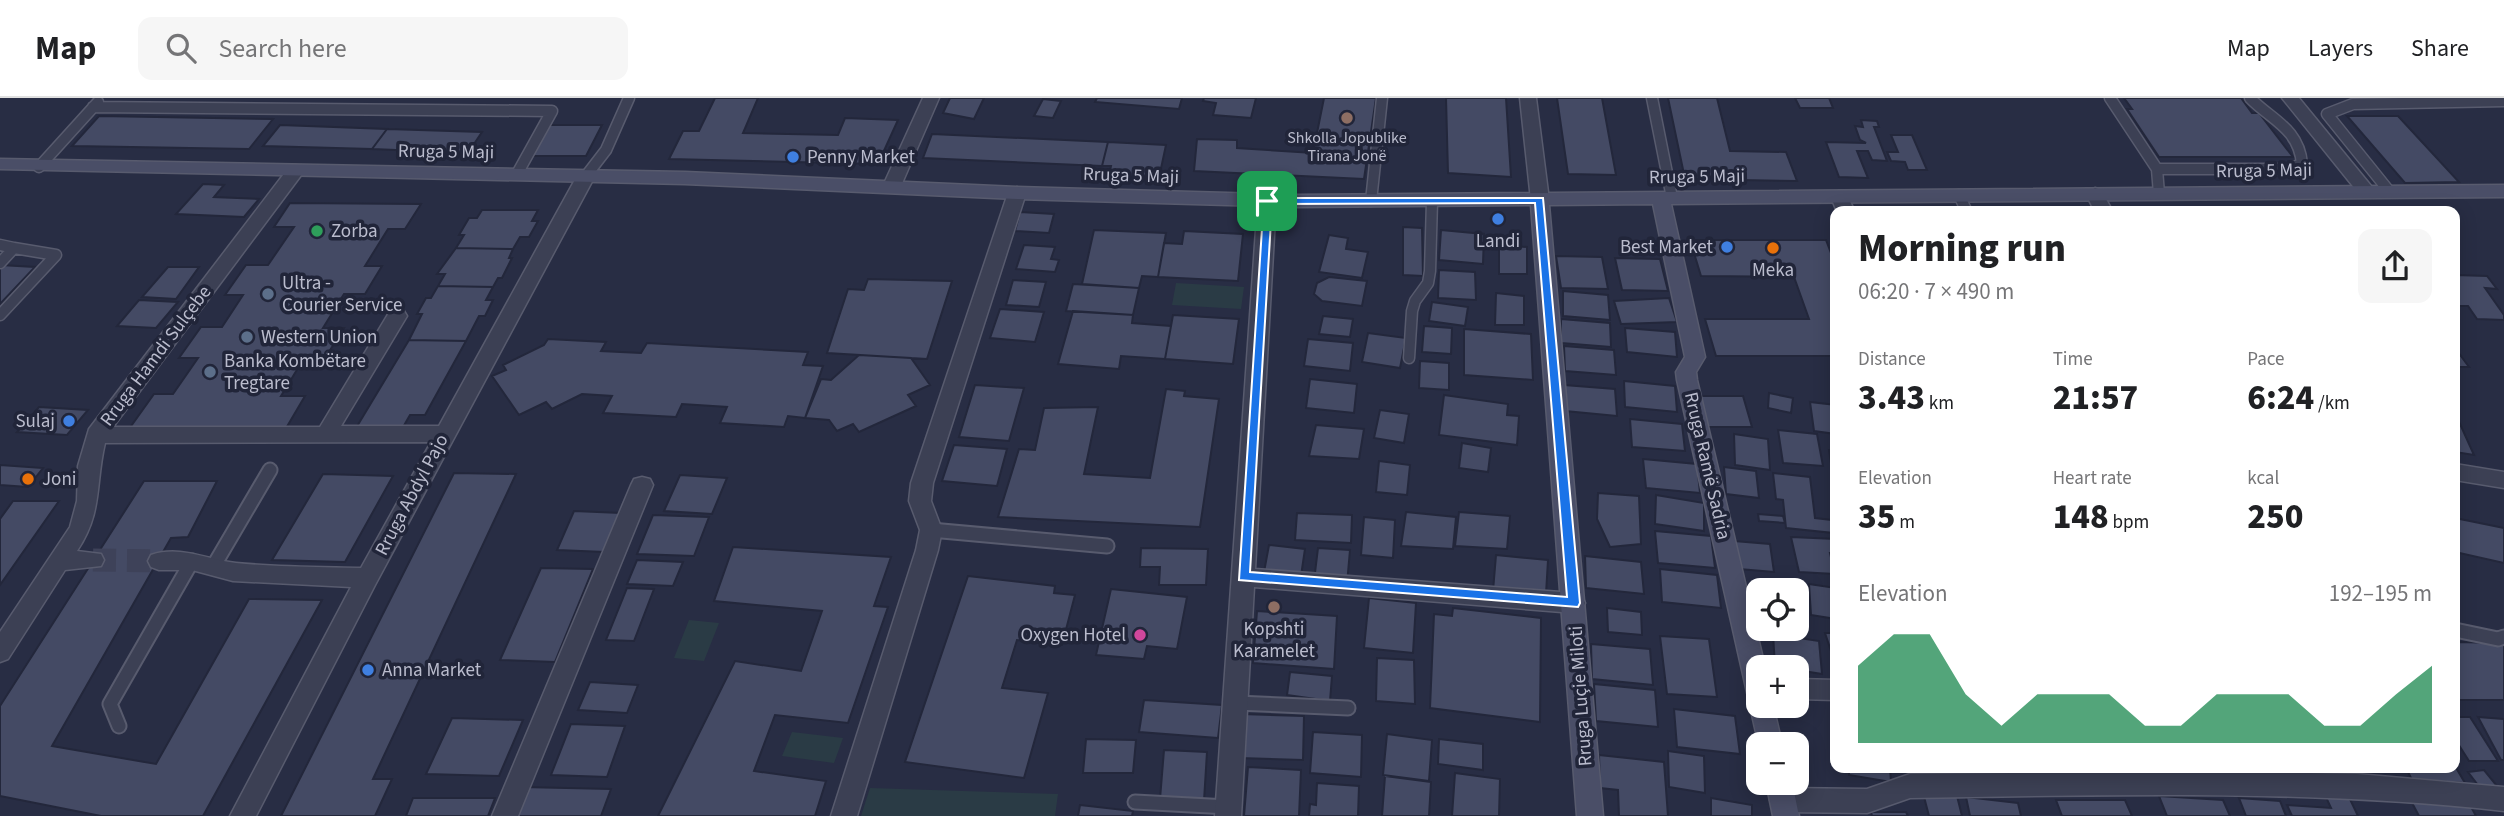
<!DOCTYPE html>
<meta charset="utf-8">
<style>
body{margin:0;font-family:"Source Sans 3",sans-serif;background:#f6f6f6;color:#202124;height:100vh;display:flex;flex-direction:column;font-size:26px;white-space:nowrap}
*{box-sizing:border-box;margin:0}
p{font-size:23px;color:#757577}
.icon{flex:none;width:38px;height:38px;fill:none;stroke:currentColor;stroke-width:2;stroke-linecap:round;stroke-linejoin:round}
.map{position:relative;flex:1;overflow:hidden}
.details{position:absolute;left:1830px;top:108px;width:630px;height:567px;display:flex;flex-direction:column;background:#fff;border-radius:14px;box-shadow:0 4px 18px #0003}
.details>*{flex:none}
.controls{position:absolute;left:1746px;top:480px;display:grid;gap:14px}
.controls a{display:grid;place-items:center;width:63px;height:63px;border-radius:14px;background:#fff;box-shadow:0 4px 18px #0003;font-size:35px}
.pin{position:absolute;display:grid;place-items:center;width:60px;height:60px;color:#fff;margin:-30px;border-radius:14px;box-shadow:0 4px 10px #0006}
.round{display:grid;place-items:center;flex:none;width:74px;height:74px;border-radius:14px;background:#f6f6f6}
.summary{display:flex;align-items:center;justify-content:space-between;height:119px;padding:0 28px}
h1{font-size:38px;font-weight:800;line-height:52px}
.metrics{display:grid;grid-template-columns:repeat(3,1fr);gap:10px;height:119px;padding:7px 28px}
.metrics div{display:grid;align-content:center}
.metrics b{font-size:35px;font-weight:800}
.metrics small{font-size:19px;font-weight:400}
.metrics p{font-size:19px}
.chart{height:196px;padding:14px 28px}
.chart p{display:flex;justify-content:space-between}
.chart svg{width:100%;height:126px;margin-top:7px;fill:#0b8043;opacity:.7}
header{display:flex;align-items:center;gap:42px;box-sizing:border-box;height:98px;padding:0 35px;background:#fff;border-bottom:2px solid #e0e0e0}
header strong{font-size:33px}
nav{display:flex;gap:38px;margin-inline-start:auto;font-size:24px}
.search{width:490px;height:63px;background:#f6f6f6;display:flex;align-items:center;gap:18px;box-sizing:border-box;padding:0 24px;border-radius:14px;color:#757577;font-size:26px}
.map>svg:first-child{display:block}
.green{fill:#2a3b45}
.building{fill:#444a64;stroke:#23273b;stroke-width:2}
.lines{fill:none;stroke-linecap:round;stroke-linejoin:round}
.street-tunnel{stroke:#3e4259;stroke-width:23;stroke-dasharray:23 11;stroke-linecap:butt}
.lane-far1-casing{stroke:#585b6e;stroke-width:13}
.lane-casing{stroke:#585b6e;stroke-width:17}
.street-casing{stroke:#585b6e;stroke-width:3}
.secondary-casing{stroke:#585b6e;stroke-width:3}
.lane-far1{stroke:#3c4054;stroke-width:10}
.lane{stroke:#3c4054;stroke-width:13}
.street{fill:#3c4054;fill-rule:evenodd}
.secondary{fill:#4a4e67;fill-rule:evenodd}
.route{fill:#1a73e8;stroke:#fff;stroke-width:2;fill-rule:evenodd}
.education-dot{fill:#8d6e63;stroke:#212539;stroke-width:2.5}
.shop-dot{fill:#3f7fe0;stroke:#212539;stroke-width:2.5}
.leisure-dot{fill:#2e9e5b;stroke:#212539;stroke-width:2.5}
.food-dot{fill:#e8710a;stroke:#212539;stroke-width:2.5}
.service-dot{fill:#5c6f8a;stroke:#212539;stroke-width:2.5}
.hotel-dot{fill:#d1479c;stroke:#212539;stroke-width:2.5}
.labels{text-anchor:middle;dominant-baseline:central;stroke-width:7;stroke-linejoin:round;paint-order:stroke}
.far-poi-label{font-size:16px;fill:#babccd;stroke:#212539}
.street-label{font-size:19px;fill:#babccd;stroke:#212539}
.poi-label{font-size:19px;fill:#babccd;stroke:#212539;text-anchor:start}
</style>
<header>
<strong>Map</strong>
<div class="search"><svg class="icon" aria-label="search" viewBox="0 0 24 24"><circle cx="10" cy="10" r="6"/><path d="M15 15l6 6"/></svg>Search here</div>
<nav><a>Map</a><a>Layers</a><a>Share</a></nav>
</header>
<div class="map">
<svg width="2504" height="718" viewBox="0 0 2504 718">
<rect width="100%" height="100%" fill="#282d44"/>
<path class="green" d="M1176,185L1244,189L1241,211L1172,207Z
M689,522L719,525L704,563L674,560Z
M792,634L843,640L834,665L782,658Z
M870,690L1058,696L1055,718H861Z"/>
<path class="building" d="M715,0H758L743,35L838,37L845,20L898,22L878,66L669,61L683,33H699Z
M950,0H984L974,21L943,15Z
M1097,0H1182L1179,11L1095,4Z
M1204,0H1256L1251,20L1213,17L1216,5L1203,3Z
M1324,0H1376L1364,81L1194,73L1197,41L1237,42V50L1313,55Z
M1446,0H1506L1511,79L1448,75Z
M1557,0H1602L1616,77L1568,76Z
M1668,0H1717L1730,53L1786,54L1797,83L1685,81Z
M1795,0H1829L1833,10H1800Z
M2124,0H2241L2252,15H2259L2293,59H2159L2127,11H2132Z
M1043,1L1061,3L1053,20L1034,18Z
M99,18L273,21L249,51L72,48Z
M2347,18H2398L2459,84L2405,85Z
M1861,22L1877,23L1879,29H1874L1887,63L1872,62L1868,53H1857L1868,80L1839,79L1826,44L1866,45L1860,42L1855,28L1863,29Z
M280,27L387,31L372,51L263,48Z
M549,27H602L586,58H532Z
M387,31L482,34L468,55L372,51Z
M932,36L1108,44L1102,68L923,60Z
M1891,37H1912L1927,72H1908L1905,64L1891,63L1887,54H1898Z
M1108,44L1166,47L1159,80L1109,78L1111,68H1102Z
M203,86L224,87L214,99L259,101L244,119L176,116Z
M290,105L421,106L405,131H388L365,168H382L365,196H344L323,230H344L327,257H306L281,298H305L285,332L129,331L154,296H173L198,260H179L201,229H222L243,197H225L246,167H268L294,129H274Z
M482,112H538L532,123H538L529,139H520L513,151L456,150L464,137H459L469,120H477Z
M1020,114L1054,116L1049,135L1015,133Z
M1403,129L1422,130L1423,178L1403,177Z
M1094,132L1166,135L1158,179L1142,178L1139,190L1082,186Z
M1441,132L1484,136L1483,166L1439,162Z
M1184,133L1243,136L1238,183L1158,179L1164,145L1182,146Z
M1329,137L1348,140L1346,151L1368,154L1362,180L1319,174Z
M1690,142H1826L1836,168V258H1716L1705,221H1809L1794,179L1701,178Z
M1024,147L1055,149L1051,161L1059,162L1055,174L1016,171Z
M1499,147L1527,149V176H1499Z
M456,150L513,151L509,160H512L502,180H498L493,189L438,188L445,176H437Z
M1556,158L1602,159L1608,191L1561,190Z
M1615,160L1660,161L1668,193L1622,192Z
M0,167L35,169L0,206Z
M168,169H199L176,201L142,199Z
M1439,172L1475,174L1476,202L1438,200Z
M2455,177L2487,178L2497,191L2485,190L2504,217V222L2477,221L2468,208H2455Z
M1329,179L1367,183L1362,208L1322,203L1314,196L1317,185Z
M868,181L952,183L927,261L827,255L848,191L864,192Z
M1013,182L1046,184L1039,209L1006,207Z
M1073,186L1139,190L1133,217L1066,213Z
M438,188L493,189L486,202H493L485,218H479L466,243L409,242L422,216H417L426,200H431Z
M1563,193L1608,197L1610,222L1563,218Z
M1496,195L1524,198V227H1495Z
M1669,200L1677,224L1621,226L1614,203Z
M139,202L178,204L156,230L117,228Z
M1432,204L1468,209L1465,228L1429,223Z
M1000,211L1044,214L1035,244L990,240Z
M1073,213L1133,217L1132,225L1171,228L1165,261L1121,258L1119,271L1058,266Z
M1173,217L1239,221L1233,266L1165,261Z
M1323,218L1353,221L1350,239L1319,236Z
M1561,221L1610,225L1611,249L1561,245Z
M1424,228L1452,230L1451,256L1422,254Z
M1625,230L1675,234L1677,259L1627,254Z
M1464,231L1531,236L1533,282L1464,277Z
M1368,235L1406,240L1400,270L1362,264Z
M548,241L606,244L601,253L641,255L647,245L808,254L803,267L823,268L805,320L788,318L784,329L720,325L727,309L682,306L676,319L603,315L612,298L582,296L552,311L546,304L519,317L492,278L506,272L503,267L544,247Z
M1308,241L1353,245L1350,273L1304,268Z
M409,242L466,243L425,317H410L402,331L356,330Z
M1564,248L1614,252L1616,277L1565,273Z
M2455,250L2469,269H2455Z
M859,257L911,260L930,287L908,297L916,308L859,334L853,326L837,333L829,322L805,320L821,281L831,282Z
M1420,263L1449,265V292L1419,290Z
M1310,281L1357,286L1354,315L1306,310Z
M1624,283L1675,288L1677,314L1625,309Z
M975,287L1024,290L1009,343L959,339Z
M1564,287L1615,291L1617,318L1565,313Z
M1166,291L1185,293L1184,298L1219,301L1200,429L998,419L1019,351L1035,352L1044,310L1098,309L1084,376L1150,380Z
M1769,295L1793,300L1791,315L1768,310Z
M1444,297L1508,306L1507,317L1519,318L1517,347L1439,337Z
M1697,298H1743L1752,329H1706Z
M1810,304L1836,307V336L1814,333Z
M39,309L88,312L67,337L17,334Z
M1380,312L1409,316L1404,345L1374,340Z
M2455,317H2456L2474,357L2455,354Z
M1630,321L1682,326L1685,353L1632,349Z
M1316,327L1364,331L1359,361L1309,358Z
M1778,332L1817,336L1823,368L1783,365Z
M1734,336L1768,341L1770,372L1735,367Z
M1462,345L1491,350L1488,374L1459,370Z
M954,347L1007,351L997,388L942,383Z
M1829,352H1836V379L1833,378Z
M1643,361L1697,366L1700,395L1646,390Z
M1379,363L1410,367L1407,397L1376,394Z
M0,367L43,370L28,389L0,387Z
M1724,369L1756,373L1759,400L1726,396Z
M454,375L516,376L373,681H392L375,718H281Z
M1773,375L1810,379L1815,420L1832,422L1834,435L1786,430L1783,402L1776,401Z
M323,376L393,378L345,464L272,462Z
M680,377L727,380L712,416L664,413Z
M144,383H217L188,439L171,440L52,648L156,666L249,501L322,502L203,718H101L0,698V608Z
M1598,395L1639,398L1641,446L1610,449L1597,421Z
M1656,397L1704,405V433L1655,426Z
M13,403H59L0,487V421Z
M574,413L621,415L605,454L557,452Z
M1406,414L1456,419L1453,451L1401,448Z
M1459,414L1510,418L1507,451L1455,448Z
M1297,415L1352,417L1351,445L1295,442Z
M1758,416L1783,418L1785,425L1759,423Z
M653,417L709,419L694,458L637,456Z
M1364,419L1395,422L1393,460L1361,457Z
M2455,420L2504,430V465L2455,454Z
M1655,433L1711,438L1715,470L1658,465Z
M1791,439L1836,441V455H1830L1835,476L1799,474Z
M1734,443L1770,446L1774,474L1739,471Z
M1269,447L1305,451L1301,478L1264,474Z
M733,449L891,459L874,508L888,509L848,625L775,617L754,673L826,683L815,718H658L735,563L801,573L822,513L714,503Z
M1141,450L1208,451L1206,487H1159L1160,469H1140Z
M1318,450L1350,452L1347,486L1314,483Z
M1496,457L1548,462L1546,496L1493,493Z
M1585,458L1641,464L1644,496L1586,490Z
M637,462L683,464L673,488L627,486Z
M541,470L593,471L555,564L500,562Z
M1660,471L1717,477L1721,510L1662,504Z
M968,478L1055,488L1054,495L1075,497L1062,547L1017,542L1002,590L1048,595L1024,680L905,664Z
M1809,486L1836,490V521L1811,517Z
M627,490L654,491L634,543L606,542Z
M1111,491L1187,499L1177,551L1147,548L1144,561L1096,557Z
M1797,494H1801L1803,532L1796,530Z
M1369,500L1416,505L1413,555L1364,550Z
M1453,510L1541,520L1540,624L1430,610L1434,516L1452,518Z
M1607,510L1641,514L1642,537L1608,534Z
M1257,513L1337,518L1334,571L1253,565Z
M1825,535H1836V568Z
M1773,536L1819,543L1822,576L1797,572V569L1775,568Z
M1660,538L1709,541L1717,599L1667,596Z
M2455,544L2504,545V602H2455Z
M1591,546L1650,551L1653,587L1592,581Z
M1377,560L1414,562L1415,606L1376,603Z
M1290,574L1332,578L1330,603L1287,597Z
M590,584L638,587L627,615L578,612Z
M1594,586L1655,592L1658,629L1596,623Z
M1144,602L1222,607L1218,640L1139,634Z
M1674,611L1735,618L1740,656L1677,649Z
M1241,616L1304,618L1303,662L1239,660Z
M2455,619H2470L2498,663H2469L2455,641Z
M2478,619L2504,621V662H2501Z
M452,620L523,622L499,678L426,676Z
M571,626L625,628L607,679L551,677Z
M1313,634L1362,637L1361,679L1310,675Z
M1387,636L1432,642L1429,683L1383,677Z
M1086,641L1136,642L1133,675H1083Z
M1439,641L1483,646V672L1438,666Z
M1164,652L1207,654L1204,703L1160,701Z
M1668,653L1704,658L1705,695L1669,689Z
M1599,657L1664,664L1668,718H1619L1618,692L1600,690Z
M2455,668L2465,685L2412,682L2406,670H2455Z
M1248,669L1301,672L1299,718H1244Z
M1849,670H1890L1891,684L1849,677Z
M1918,670H1945L1948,686L1920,683Z
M1998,670H2025L2028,684L2001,681Z
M2049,670H2076L2078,678L2050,674Z
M2150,670H2205L2208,677L2151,673Z
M2228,670H2277L2281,679L2230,675Z
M2484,672L2497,688L2481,691L2468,674Z
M1455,675L1500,681L1499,718H1452Z
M1385,678L1431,684L1429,718H1382Z
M1317,685L1359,688L1358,718H1309L1310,706L1316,707Z
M522,689L611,691L601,718H511Z
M1923,695L1957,698L1962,718H1929Z
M2324,695L2348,697L2358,718H2292L2287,707L2331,710Z
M2159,698L2223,702L2230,718H2167Z
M1966,699L2018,705L2021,718H1970Z
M413,700H495L488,718H406Z
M1711,700L1752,707V718H1711Z
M2239,700L2280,703L2286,718H2246Z
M2410,701L2469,705L2476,718H2419Z
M2056,702H2125L2132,718H2062Z
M1080,707L1133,713L1132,718H1078Z
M1871,714H1906L1908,718H1872Z"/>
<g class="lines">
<path class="street-tunnel" d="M93,462L159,463"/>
<g class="lane-far1-casing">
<path id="lane-far1" d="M1652,0L1672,100
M2110,0L2157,71L2159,96
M93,9L552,13L517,76
M39,69L98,4
M2157,71H2288L2302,66C2299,30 2270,21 2250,0
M586,78L606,52L629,0
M2389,93L2327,16L2353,6L2504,3
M1959,97L1967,114
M1371,103L1382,0
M0,147L14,150L0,165
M0,217L56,157L14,150
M1409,260L1412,213L1415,203L1428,185L1430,173L1432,103"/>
</g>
<g class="lane-casing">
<path id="lane" d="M931,432L1107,448
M213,469L270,372
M2455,532L2498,541L2504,539
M1236,605L1348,610
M119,628L110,606L192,463
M1135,704L1228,709"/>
</g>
<g class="street-casing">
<path id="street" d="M923,0H939L900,90L897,94H885L882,90Z
M1520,0H1536L1549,102L1540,108L1531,102Z
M2282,0H2299L2372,89L2375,93L2372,97H2360Z
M296,67L305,72L302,76L113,329H320L390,213H404L407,218L341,328H439L577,78L586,72L595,78L375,487L256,718H230L351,489L233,483L192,472H159L151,469L148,463L151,457C181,447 207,462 236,465C277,469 319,469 361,470L431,344L105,345C95,387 103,414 77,453L101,456L104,462L101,468L65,472L8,561L0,564V534L70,429L77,403L78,368L89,331L290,68Z
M1017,89L1026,95L933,385L931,403L942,432L938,452L857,718H831L916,452L920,432L909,403L911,385L1008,95Z
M2095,90L2101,92L2113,114H2095L2086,96Z
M1840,93L1846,95L1855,114H1837L1831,99Z
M1267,97L1276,103L1255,471L1574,495L1582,498L1585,505L1582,512L1574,515L1254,489L1241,718H1215L1258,103Z
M2455,366L2504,374V390L2455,382Z
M642,379L650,381L653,387L518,718H492L631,387L634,381Z
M1797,581L1836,582V602L1797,601Z
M2208,673L2357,676L2504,689V713C2306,691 2109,697 1910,700L1867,715L1783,714L1774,710L1770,702L1774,694L1783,690L1867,691L1910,676Z"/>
</g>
<g class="secondary-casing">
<path id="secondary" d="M0,61L685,74L1017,89L1298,97L2504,87V99L1671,106L1705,259L1696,274L1697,282L1765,569H1759V607H1773L1782,646H1759V648L1677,282L1676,274L1685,259L1653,106L1549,107L1603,718H1577L1531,107L1298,109L1017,101L685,86L0,71Z
M1766,684H1792L1799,718H1773Z"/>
</g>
<use href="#lane-far1" class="lane-far1"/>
<use href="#lane" class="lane"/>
<use href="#street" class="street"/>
<use href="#secondary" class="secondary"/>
</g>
<path class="route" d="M1264,100H1543L1580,505L1578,509L1239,482ZM1535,105L1567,499L1250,474L1272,106Z"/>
<g class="education-dot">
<circle cx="1347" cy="20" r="7"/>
<circle cx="1274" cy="509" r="7"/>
</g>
<g class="shop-dot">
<circle cx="793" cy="59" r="7"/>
<circle cx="1498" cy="121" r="7"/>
<circle cx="1727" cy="149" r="7"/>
<circle cx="69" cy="323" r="7"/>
<circle cx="368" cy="572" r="7"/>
</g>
<circle class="leisure-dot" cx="317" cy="133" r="7"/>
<g class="food-dot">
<circle cx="1773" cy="150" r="7"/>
<circle cx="28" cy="381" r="7"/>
</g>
<g class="service-dot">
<circle cx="268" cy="196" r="7"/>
<circle cx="247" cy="239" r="7"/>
<circle cx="210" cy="274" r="7"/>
</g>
<circle class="hotel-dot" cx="1140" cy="537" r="7"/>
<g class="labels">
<g class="far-poi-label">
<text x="1347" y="40">Shkolla Jopublike<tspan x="1347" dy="18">Tirana Jonë</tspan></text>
</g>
<g class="street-label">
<text transform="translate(446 54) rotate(1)">Rruga 5 Maji</text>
<text transform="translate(2264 73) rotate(-1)">Rruga 5 Maji</text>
<text transform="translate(1131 78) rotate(2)">Rruga 5 Maji</text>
<text transform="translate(1697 79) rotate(-1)">Rruga 5 Maji</text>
<text transform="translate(156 258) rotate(-53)">Rruga Hamdi Sulçebe</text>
<text transform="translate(1707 368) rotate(77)">Rruga Ramë Sadria</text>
<text transform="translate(412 397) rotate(-62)">Rruga Abdyl Pajo</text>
<text transform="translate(1581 598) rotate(-94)">Rruga Luçie Miloti</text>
</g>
<g class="poi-label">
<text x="807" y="59">Penny Market</text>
<text x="331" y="133">Zorba</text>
<text x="1498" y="143" text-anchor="middle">Landi</text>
<text x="1713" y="149" text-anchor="end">Best Market</text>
<text x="1773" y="172" text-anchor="middle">Meka</text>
<text x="282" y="185">Ultra -<tspan x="282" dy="22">Courier Service</tspan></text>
<text x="261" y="239">Western Union</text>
<text x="224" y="263">Banka Kombëtare<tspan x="224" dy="22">Tregtare</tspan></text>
<text x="55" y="323" text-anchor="end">Sulaj</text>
<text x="42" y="381">Joni</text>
<text x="1274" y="531" text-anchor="middle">Kopshti<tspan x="1274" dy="22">Karamelet</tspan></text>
<text x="1126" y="537" text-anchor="end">Oxygen Hotel</text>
<text x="382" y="572">Anna Market</text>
</g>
</g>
</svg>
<div class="controls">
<a><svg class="icon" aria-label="locate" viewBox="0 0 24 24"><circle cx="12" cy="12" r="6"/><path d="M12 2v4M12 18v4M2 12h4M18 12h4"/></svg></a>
<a>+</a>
<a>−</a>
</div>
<div class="pin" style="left:1267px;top:103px;background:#1e9e55"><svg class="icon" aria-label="arrive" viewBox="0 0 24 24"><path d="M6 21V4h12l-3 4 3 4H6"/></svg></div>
<section class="details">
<div class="summary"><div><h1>Morning run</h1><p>06:20 · 7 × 490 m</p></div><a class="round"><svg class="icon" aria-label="share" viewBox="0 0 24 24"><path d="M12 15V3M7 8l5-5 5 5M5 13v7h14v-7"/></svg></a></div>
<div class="metrics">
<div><p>Distance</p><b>3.43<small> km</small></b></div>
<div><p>Time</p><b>21:57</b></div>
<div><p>Pace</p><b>6:24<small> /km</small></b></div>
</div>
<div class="metrics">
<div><p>Elevation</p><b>35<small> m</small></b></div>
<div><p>Heart rate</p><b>148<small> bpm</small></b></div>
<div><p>kcal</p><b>250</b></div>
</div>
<div class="chart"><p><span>Elevation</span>192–195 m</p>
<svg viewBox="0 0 160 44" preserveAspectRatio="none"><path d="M0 44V17L10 6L20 6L30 27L40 38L50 27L60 27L70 27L80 38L90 38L100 27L110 27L120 27L130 38L140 38L150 27L160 17V44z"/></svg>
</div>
</section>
</div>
